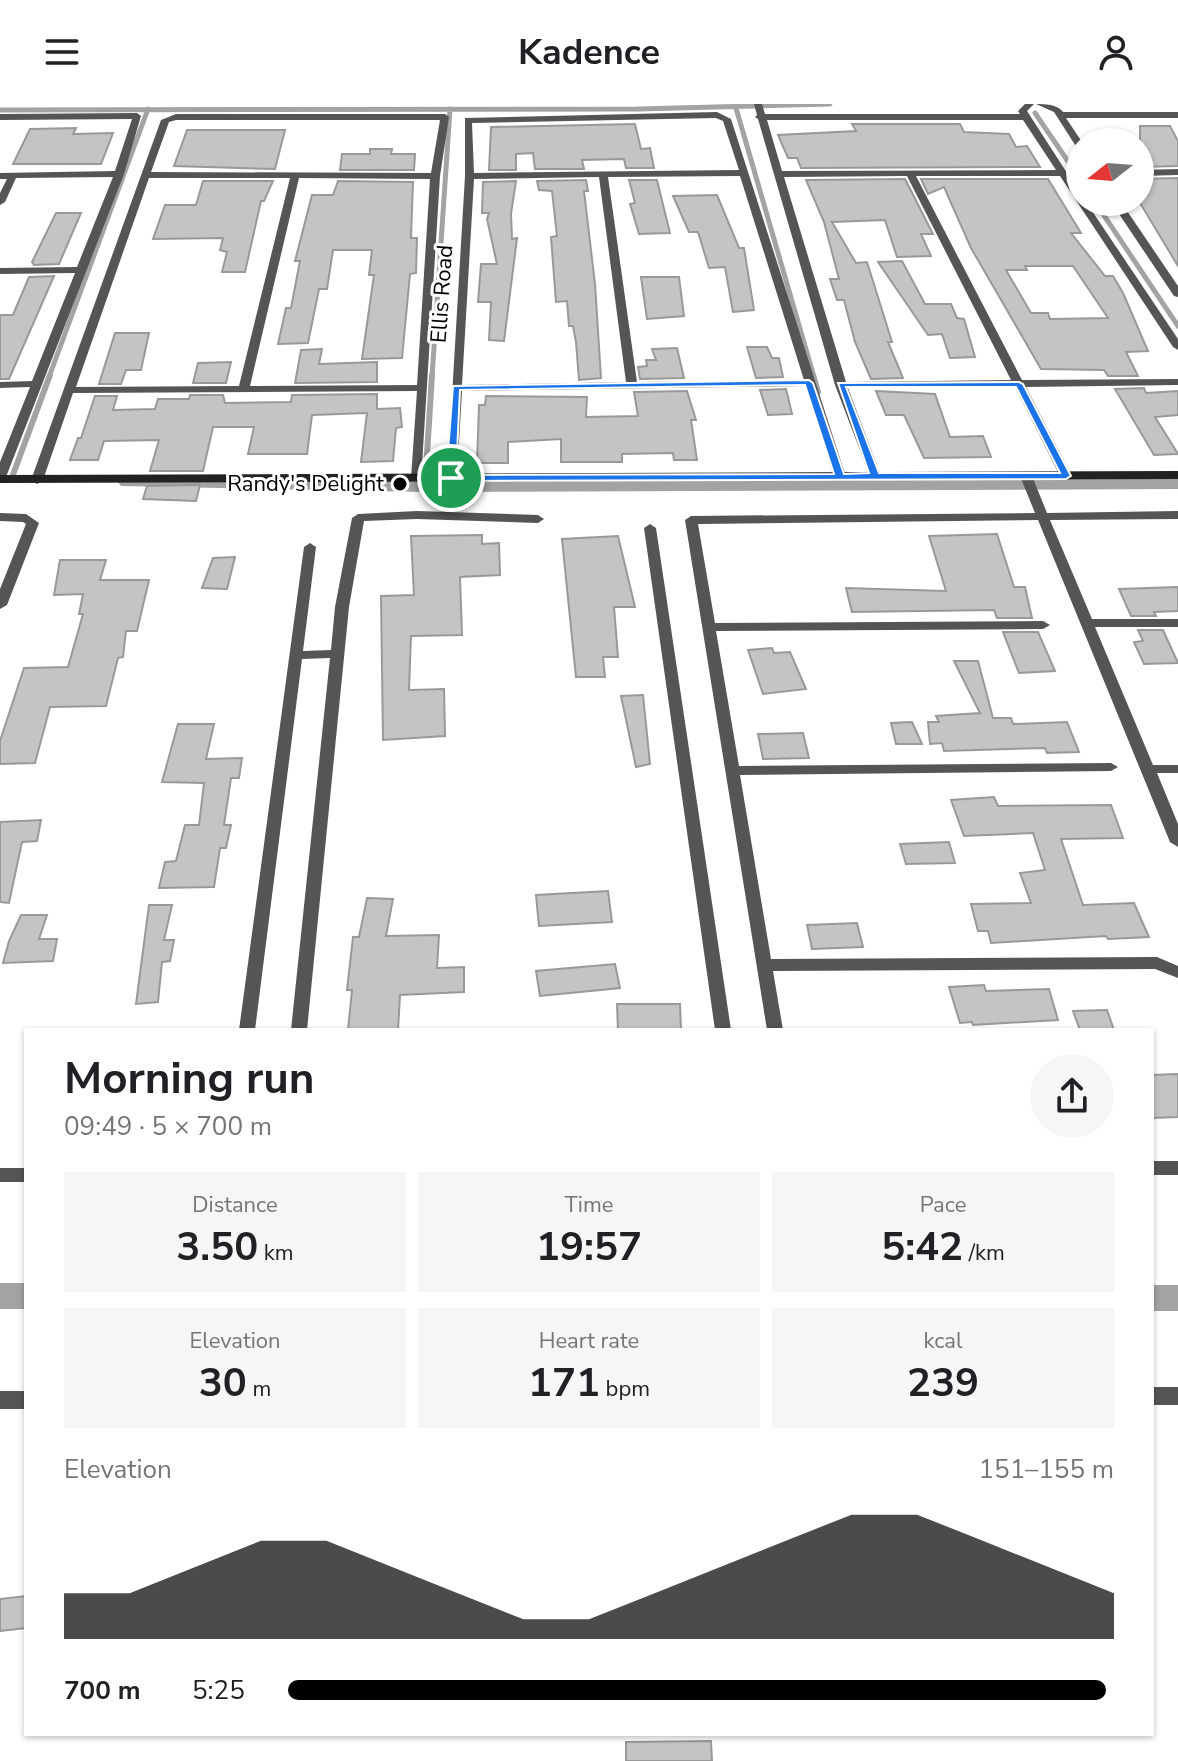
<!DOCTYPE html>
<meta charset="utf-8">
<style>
body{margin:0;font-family:"Nunito Sans",sans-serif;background:#f6f6f6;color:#202124;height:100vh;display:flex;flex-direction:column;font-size:30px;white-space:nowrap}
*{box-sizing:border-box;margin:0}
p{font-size:26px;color:#757577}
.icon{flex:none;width:44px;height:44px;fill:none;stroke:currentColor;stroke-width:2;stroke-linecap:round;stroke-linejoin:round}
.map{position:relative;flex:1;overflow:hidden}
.sheet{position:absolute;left:24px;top:924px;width:1130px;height:708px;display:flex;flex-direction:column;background:#fff;border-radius:0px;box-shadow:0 2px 6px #0004}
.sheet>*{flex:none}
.needle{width:52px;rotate:253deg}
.fabs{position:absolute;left:1066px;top:24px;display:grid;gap:16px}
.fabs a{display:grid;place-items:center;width:88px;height:88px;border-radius:50%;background:#fff;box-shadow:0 2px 6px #0004;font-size:40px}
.pin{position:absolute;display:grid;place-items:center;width:68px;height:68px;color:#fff;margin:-34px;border:4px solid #fff;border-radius:50%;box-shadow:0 2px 8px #0007}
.round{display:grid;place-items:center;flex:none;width:84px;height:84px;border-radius:42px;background:#f6f6f6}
.headline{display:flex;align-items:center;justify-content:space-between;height:136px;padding:0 40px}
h1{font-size:44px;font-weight:700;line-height:60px}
.figures{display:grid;grid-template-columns:repeat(3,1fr);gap:12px;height:136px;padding:8px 40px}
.figures div{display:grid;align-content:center;border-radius:0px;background:#f6f6f6;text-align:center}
.figures b{font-size:40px;font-weight:700}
.figures small{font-size:22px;font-weight:400}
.figures p{font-size:22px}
.chart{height:224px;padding:16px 40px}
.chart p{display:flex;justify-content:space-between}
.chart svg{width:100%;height:144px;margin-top:8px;fill:#000;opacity:.7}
ul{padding:0 40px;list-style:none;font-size:26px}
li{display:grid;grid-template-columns:128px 96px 1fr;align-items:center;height:60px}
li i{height:20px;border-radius:10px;background:#000}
header{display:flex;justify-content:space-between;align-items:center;height:104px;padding:0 40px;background:#fff;font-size:36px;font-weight:700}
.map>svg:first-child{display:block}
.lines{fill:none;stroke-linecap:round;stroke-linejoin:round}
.stream-far1{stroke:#a3a3a3;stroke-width:5}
.stream{stroke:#a3a3a3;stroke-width:6}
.canal{fill:#a3a3a3;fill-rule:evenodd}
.building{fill:#c4c4c4;stroke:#999;stroke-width:2;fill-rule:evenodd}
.street{fill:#555;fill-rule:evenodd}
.secondary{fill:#222;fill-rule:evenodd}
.route{fill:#1a73e8;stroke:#fff;stroke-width:2;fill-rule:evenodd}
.poi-dot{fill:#000;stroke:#fff;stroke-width:3}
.labels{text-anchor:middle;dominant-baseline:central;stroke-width:6;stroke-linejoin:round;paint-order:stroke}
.far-street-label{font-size:22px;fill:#000;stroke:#fff}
.far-poi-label{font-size:22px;fill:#000;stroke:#fff;text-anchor:end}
</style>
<header><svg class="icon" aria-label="menu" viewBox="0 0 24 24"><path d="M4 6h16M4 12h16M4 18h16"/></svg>Kadence<svg class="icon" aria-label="person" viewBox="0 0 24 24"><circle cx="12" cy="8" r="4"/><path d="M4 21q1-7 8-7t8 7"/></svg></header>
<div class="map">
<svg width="1178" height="1657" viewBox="0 0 1178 1657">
<rect width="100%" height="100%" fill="#fff"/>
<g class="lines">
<path class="stream-far1" d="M736,4L814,273
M0,6L638,5L830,0
M1035,9L1080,75
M1095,98L1178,222
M49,273L148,5
M432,273L450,5"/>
<path class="stream" d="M813,271L818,288
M841,366L845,381
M11,376L50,271
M425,382L432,271"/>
<path class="canal" d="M128,372L425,376L1178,373V385L425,388L121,382L118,378L121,374Z
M0,1179H26V1205H0Z
M1152,1181H1178V1207H1152Z"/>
</g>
<path class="building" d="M635,20L641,45L650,44L654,64H626L624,55L582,56L584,65H535L533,49L516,50V66H489L491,23Z
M852,20H960L964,28L1009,30L1016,43L1027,42L1040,63L801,64L797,54H788L778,31L856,27Z
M1140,22H1170L1178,37V62L1140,63Z
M76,24L73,30L113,29L101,60H13L30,25Z
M187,26H285L275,65L174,62Z
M370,45H392L391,50H415L414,66H340L342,50H370Z
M1178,74V162L1140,99V75Z
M905,75L933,130H921L931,152L897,153L885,116L832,118L856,159L867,158L892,238H888L903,274L871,275L855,238L844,196H837L830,175H839L824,118L806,76Z
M921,75H1048L1081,129H1071L1105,172H1113L1123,189L1148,247L1126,248L1138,272H1108L1104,266L1041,265L971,144L944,83L928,90ZM1025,162H1073L1108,214L1050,215L1048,209H1031L1006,166H1027Z
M586,76L588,87H584L595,180L601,274L579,276L576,238L573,222H569L567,197L556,198L551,133L557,132L552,87L539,86L537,77Z
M629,76H657L670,129L639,130L630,100L635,99Z
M203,77H273L264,97H261L245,168H222L227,148L220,146L223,134L153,135L165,101H196Z
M338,77L413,78L411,134H417L416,169L410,170L402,254L362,255L374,171H369L372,146H333L327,185H319L308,239L278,240L286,204H291L300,157H295L312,91H333Z
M516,77L511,110L512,135L517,134L504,237L489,236L491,198H478L481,160H497L487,115L489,109H482L483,78Z
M717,91L739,144H744L754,206L733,208L725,163L709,164L698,128H689L673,92Z
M56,109H81L59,160L34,161L32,158Z
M902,157L925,200H951L957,214L964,215L975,253L950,254L942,230L928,231L878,158Z
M54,172L9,275H0V211H13L29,173Z
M641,173H679L684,212L647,215Z
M115,229H149L141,266H126L121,280H99Z
M747,243H767L772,254H779L783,273L756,274Z
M677,244L684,274L640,275L638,263L647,262L646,256H656L652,245Z
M322,245L319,260L377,258V278L295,279L301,246Z
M231,258L226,279H193L198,259Z
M1144,284L1146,289L1178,287V311L1155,313L1178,350L1154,351L1115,285Z
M786,285L792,310L768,311L760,286Z
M687,287L696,316H691L697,356H674L673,349L622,350V358H561V335L508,338V359H477L479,301H485L486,292L587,293L586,313L638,312L634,288Z
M876,287L935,290L950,333L983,332L991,353L924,354L904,311H886Z
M377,290V305L400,304L402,323L396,324L393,357L361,358L367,309L312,311L307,350H248L254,323H213L203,367H150L159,336L104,337L98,356H70L78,334H81L95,292H117L113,306L155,305L158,295H189L190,291H223L225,299L291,298L292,291Z
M200,381L196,397L143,395L147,382Z
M997,430L1014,483H1025L1032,514H997L994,506L852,508L846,484L946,487L929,432Z
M482,431V440L499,439L500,471L460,473L462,531L411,532L409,586L444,585L445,632L383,636L381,492L414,491L411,432Z
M618,432L635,503H614L618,553H603L605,573H576L562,435Z
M235,453L227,485L202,484L213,454Z
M60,456H106L100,476H149L137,527H126L123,553L118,554L106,602L50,603L35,659L0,660V637L24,564L68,563L83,510H79L83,490L54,491Z
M1178,483V507L1154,508L1156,512H1131L1119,485Z
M1138,526H1163L1178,559L1144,560L1134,538L1143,537Z
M1003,528H1038L1055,567L1019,569Z
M772,544L774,549L790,548L806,585L763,590L748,546Z
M954,557H978L993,614H1011L1013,620L1067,618L1079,648L1047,649L1045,644L944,647L942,639L930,640L928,618H939L936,612L980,609Z
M643,591L650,660L636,663L621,592Z
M912,618L922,640H896L891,619Z
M178,620H214L206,655L242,654L239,674H231L224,721H231L226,744H220L214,783L159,784L165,758L176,757L185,721H199L204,679L162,678Z
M803,629L809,654L763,655L758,630Z
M994,693L998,702L1111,701L1123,734L1061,735L1083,801L1134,799L1149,833L1108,835L1106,832L991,839L988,827H978L971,800L1031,799L1020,769L1045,766L1033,729L964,732L951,696Z
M41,716L37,737L22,738L9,799L0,798V718Z
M949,738L955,759L906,760L900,740Z
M608,787L612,818L539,822L536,791Z
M367,794L393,795L386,832L439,831L437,864L464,863V888L400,891L398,926H348L352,886H347L353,833H359Z
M149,801H172L164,836H174L170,857L162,858L158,898L136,900Z
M21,811H47L39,835H57L53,857L3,859L9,837Z
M857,819L863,843L812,845L807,821Z
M615,860L620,884L540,892L536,867Z
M984,881L986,887L1049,885L1058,916L973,921L972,918L960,919L949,883Z
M617,900H680L681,926H618Z
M1107,906L1114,926H1080L1073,907Z
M1178,970V1013L1152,1014V971Z
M26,1492V1524L0,1527V1495Z
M711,1637L712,1657H626V1638Z"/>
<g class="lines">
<path class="street" d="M754,0H762L765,10H1020L1018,7L1025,0H1034L1027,7L1080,89V98H1086L1178,235V246L1173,243L1060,72H916L1022,276L1178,275V281L1026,283L1072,372L1066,376L1060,372L1015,283L848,284L881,372L879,375H871L835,281L758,15L755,13L757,11ZM767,16H1023L1056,66L782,67ZM907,72L1011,276L846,278L784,73Z
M1036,0C1045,0 1057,0 1063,8H1178V14H1066L1082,38L1080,45L1077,44L1054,8Z
M717,8L731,15L846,373L844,376H836L834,373L806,282L462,287L457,374L455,377H447L465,72V14ZM716,14L723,17L739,66L474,69L472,19ZM740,72L804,276L637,278L608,73ZM599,73L626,278L462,281L474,75Z
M137,9L141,12L124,70L6,373L0,377V358L30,283L0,284V278L32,277L75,169L0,170V164L77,163L113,73L16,74L5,98L0,101V89L7,75H0V69L115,67L132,15L0,16V10Z
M176,10H445L449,13L440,72L421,377H413L411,374L417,287L73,289L43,376L37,380L31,376L161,16ZM176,16H440L431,69L151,68L169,18ZM149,74H290L239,282L76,283ZM299,74L430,75L417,281L250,282Z
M1178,65V71L1140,72V66Z
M1111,98H1121L1178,182V193L1174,192Z
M1026,368L1032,372L1047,409L1178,407V415L1050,416L1092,515H1178V523H1095L1153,661H1178V669H1157L1178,720V743L1170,738L1038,416L698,420L715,519L1043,517L1050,521L1043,525L716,527L739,662L1111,659L1118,663L1111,667L740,671L771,855L1157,853L1178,862V874L1155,865L773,867L783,926H767L685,416L691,412L1035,409L1020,372Z
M417,407L538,411L544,415L538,419L417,415L364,417L349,503L307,926H291L330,554L302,555L255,926H239L304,443L310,439L316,443L303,547L331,546L335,503L352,414L358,410Z
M0,409L26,410L39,419L7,501L0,505V485L26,420L23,418L0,417Z
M650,420L656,424L731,926H715L644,424Z
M1152,1057H1178V1071H1152Z
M0,1064H26V1078H0Z
M1152,1283H1178V1301H1152Z
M0,1287H26V1305H0Z"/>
<path class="secondary" d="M1178,367V375L0,379V371Z"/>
</g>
<path class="route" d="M809,276L813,279L844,370L869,369L838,279L1019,278L1023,280L1071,372L1066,375L451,377L446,374L453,282ZM805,281L834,370L456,371L460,286ZM846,283H1016L1060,369H879Z"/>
<circle class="poi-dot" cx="400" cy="380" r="8"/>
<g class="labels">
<g class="far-street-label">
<text transform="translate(442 190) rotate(-86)">Ellis Road</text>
</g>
<g class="far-poi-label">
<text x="384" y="380">Randy's Delight</text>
</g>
</g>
</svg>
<div class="fabs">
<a><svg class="needle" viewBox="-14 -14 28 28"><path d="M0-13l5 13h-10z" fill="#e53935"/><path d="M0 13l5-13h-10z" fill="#757577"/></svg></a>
</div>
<div class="pin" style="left:451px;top:374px;background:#1e9e55"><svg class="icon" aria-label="arrive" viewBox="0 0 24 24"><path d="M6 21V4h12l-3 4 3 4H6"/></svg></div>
<section class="sheet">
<div class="headline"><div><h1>Morning run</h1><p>09:49 · 5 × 700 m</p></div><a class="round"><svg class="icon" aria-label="share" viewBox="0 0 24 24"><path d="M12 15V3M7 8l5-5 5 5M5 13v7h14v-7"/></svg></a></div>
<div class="figures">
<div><p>Distance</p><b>3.50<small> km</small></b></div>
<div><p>Time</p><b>19:57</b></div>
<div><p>Pace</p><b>5:42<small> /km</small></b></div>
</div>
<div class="figures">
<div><p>Elevation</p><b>30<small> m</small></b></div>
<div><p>Heart rate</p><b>171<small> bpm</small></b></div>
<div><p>kcal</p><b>239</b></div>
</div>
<div class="chart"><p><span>Elevation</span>151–155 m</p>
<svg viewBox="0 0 160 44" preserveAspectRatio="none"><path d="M0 44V30L10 30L20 22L30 14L40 14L50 22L60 30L70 38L80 38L90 30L100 22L110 14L120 6L130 6L140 14L150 22L160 30V44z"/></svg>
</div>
<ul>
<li><b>700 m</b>5:25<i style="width:99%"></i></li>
</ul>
</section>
</div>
